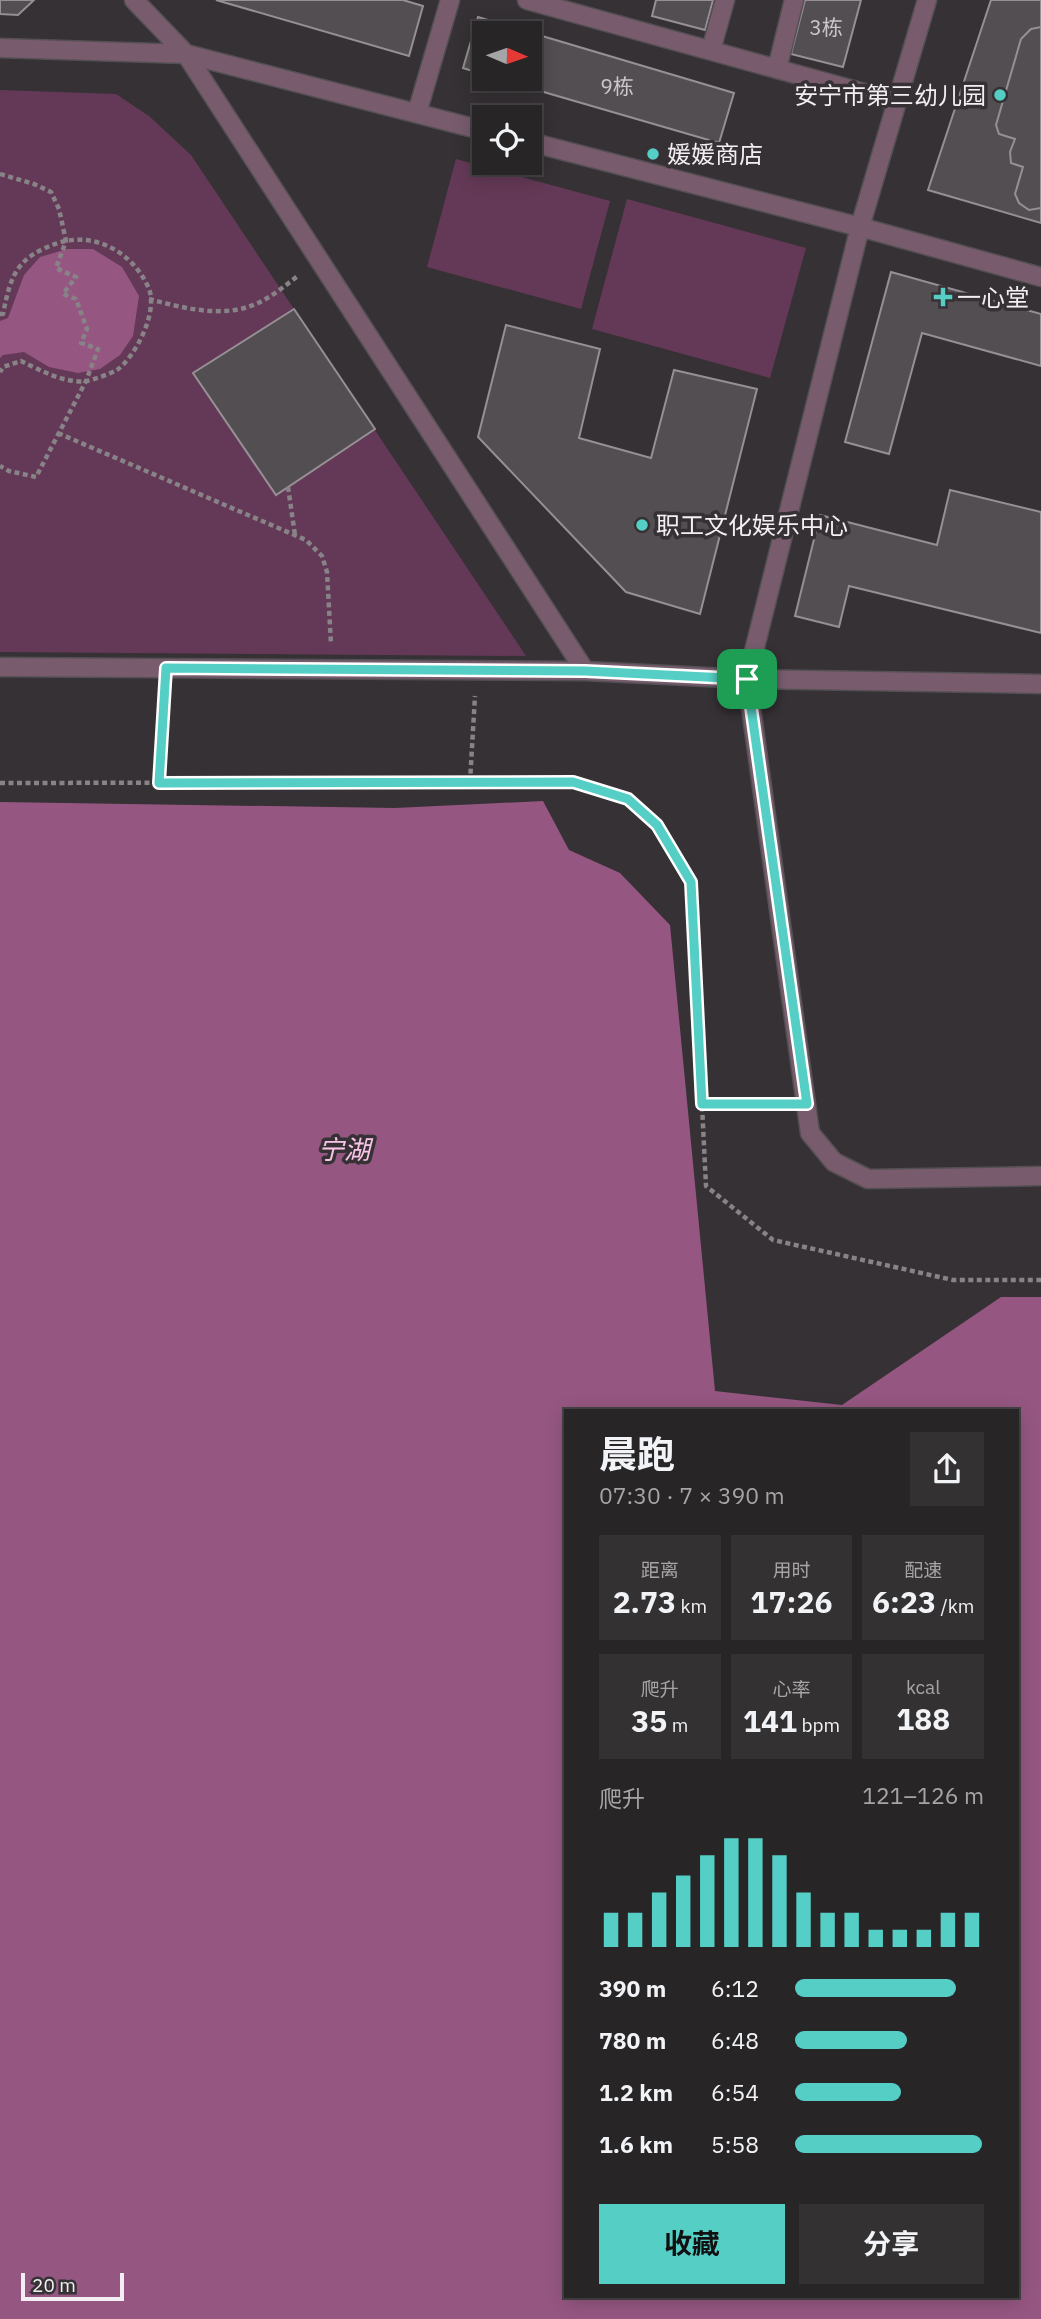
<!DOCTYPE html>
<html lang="zh">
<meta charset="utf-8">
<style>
body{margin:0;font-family:"IBM Plex Sans","Noto Sans SC",sans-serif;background:#343133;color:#f1f3f6;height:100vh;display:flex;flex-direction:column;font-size:26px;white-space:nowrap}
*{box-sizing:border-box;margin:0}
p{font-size:23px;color:#a5a5a7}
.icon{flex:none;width:38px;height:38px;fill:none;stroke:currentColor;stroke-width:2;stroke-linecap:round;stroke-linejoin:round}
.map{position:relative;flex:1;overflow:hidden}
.drawer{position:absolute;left:564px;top:1409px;width:455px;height:889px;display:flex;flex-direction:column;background:#282527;border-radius:0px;box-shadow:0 4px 18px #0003,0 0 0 2px #444244}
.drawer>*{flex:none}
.needle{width:46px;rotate:92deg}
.fabs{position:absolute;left:472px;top:21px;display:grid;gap:14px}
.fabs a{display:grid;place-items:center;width:70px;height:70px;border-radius:0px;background:#282527;box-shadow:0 4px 18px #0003,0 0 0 2px #444244;font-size:35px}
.scale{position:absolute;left:21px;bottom:18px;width:103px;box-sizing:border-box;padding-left:7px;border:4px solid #f2eef1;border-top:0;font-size:19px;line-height:24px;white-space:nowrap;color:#f2eef1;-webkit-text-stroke:5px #363134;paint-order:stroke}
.pin{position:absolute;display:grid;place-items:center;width:60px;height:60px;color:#fff;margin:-30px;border-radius:14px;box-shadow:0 4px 10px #0006}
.round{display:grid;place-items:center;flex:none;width:74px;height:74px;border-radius:0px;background:#343133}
.overview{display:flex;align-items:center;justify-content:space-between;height:119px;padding:0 35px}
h1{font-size:38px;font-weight:700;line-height:52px}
.metrics{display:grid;grid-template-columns:repeat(3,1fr);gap:10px;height:119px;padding:7px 35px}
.metrics div{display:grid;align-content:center;border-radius:0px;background:#343133;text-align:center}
.metrics b{font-size:30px;font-weight:700}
.metrics small{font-size:19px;font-weight:400}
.metrics p{font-size:19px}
.chart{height:196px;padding:14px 35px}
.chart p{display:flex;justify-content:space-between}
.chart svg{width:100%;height:126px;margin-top:7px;stroke:#55cec5;stroke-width:6}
.button{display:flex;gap:14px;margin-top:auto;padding:14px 35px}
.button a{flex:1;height:80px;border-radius:0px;background:#55cec5;color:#111;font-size:28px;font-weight:700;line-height:80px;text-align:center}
.button a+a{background:#343133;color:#f1f3f6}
ul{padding:0 35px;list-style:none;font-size:23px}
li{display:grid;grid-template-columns:112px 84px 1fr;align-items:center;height:52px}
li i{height:18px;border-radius:9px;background:#55cec5}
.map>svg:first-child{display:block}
.green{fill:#643957}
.water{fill:#955782;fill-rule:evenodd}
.building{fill:#534e51;stroke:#969094;stroke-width:2}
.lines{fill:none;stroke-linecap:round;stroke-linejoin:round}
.service-casing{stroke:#544f52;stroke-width:21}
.path{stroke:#888386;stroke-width:4.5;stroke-dasharray:5 3.5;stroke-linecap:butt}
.service{stroke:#785c6e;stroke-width:18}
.route-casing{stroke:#fff;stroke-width:14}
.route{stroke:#55cec5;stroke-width:9}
.poi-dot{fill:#55cec5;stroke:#363134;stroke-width:2.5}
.labels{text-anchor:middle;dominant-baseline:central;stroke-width:7;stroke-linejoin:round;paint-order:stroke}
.number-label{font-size:21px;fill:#cac6c9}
.poi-label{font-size:24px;fill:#f2eef1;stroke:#363134;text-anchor:start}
.water-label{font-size:26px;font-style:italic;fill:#fac4e8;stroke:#363134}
</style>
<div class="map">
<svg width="1041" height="2319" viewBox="0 0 1041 2319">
<rect width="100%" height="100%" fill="#363134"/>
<path class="green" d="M0,90L116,94L149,116L191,155L526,656L0,652Z
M456,159L610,201L581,309L427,267Z
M627,199L806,248L770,378L592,329Z"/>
<path class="water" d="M67,249H93L122,267L139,296L133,336L120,355L100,369L78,373L49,367L24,352L3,355L0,358V321L8,318L24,275L40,257Z
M543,801L569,850L620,873L670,925L715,1391L842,1405L1001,1297H1041V2319H0V802L395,808ZM565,1410H1017V2296H565Z"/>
<path class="building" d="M0,0H34L18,15L0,14Z
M216,0H403L423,6L409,56Z
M656,0H713L705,30L652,16Z
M805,0H861L843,67L791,54Z
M991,0H1041V223L928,190Z
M478,17L734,93L719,143L499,79H530V33H485V75L463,68Z
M1041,27V208L1029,210L1019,203L1015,194L1023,167L1011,163L1010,152L1015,139L999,134L996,125L1021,39L1031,29Z
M891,272L1041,314V366L922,333L889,454L845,442Z
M294,309L375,429L276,495L193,373Z
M506,325L600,349L579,438L651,458L674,370L757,389L700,614L626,592L478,437Z
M950,490L1041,512V633L849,586L839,627L795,616L820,515L937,545Z"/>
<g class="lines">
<g class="service-casing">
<path id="service" d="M134,0L186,54L585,671
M527,0L897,102
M927,0L860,227L747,679L810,1133L834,1162L868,1179L1041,1176
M0,48L186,54L485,131
M711,50L725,0
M777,69L794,0
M417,113L450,0
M530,142L860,227L1041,277
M0,667L585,671L747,679L1041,684"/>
</g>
<path class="path" d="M0,174L34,184L51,192L59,209L66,241L56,268L76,277L63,294L76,299L87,329L81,343L98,349L86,381L36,477L9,471L0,466
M149,299C183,308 224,319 258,303C273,296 286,285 299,275
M0,314H3C11,274 17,257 58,243C95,231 134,253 149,289C158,312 136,356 117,370C110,374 95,379 87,381C65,384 40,370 21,361L3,367L0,372
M58,433L306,540L322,556L327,572L331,644
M288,487L295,535
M470,782L475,696
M0,783L573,782L628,799L657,825L691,882L706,1186L773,1240L953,1280H1041
M159,783L165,693
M702,1104H782"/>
<use href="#service" class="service"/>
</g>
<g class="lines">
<g class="route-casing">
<path id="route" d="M166,668L585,671L747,679L807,1104H702L691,882L657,825L628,799L573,782L159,783Z"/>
</g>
<use href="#route" class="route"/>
</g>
<g class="poi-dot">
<circle cx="1000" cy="95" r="7"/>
<circle cx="653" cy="154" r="7"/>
<path d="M939.5 286.5h7v7h7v7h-7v7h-7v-7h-7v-7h7z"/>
<circle cx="642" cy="525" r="7"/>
</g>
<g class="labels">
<g class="number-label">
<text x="826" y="27">3栋</text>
<text x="617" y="86">9栋</text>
</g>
<g class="poi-label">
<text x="986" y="95" text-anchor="end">安宁市第三幼儿园</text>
<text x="667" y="154">媛媛商店</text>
<text x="957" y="297">一心堂</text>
<text x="656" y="525">职工文化娱乐中心</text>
</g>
<g class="water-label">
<text x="344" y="1149">宁湖</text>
</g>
</g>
</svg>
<div class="fabs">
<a><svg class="needle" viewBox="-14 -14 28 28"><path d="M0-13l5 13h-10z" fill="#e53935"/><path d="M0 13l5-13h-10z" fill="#a5a5a7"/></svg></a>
<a><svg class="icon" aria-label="locate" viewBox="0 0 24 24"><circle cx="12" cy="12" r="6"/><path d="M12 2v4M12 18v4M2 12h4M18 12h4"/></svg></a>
</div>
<div class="scale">20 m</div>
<div class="pin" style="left:747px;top:679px;background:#1e9e55"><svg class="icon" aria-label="arrive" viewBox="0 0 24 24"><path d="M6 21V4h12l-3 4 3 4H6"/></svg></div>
<section class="drawer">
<div class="overview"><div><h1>晨跑</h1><p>07:30 · 7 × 390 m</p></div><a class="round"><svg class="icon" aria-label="share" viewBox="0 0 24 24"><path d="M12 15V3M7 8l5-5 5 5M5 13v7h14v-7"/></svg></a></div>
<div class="metrics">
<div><p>距离</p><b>2.73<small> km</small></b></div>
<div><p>用时</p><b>17:26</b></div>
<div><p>配速</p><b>6:23<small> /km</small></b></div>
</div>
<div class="metrics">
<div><p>爬升</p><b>35<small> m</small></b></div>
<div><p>心率</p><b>141<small> bpm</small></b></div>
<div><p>kcal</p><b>188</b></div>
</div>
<div class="chart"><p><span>爬升</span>121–126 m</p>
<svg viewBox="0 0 160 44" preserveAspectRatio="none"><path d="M5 44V32M15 44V32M25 44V25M35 44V19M45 44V12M55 44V6M65 44V6M75 44V12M85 44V25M95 44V32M105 44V32M115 44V38M125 44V38M135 44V38M145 44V32M155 44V32"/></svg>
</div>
<ul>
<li><b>390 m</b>6:12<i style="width:85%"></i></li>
<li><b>780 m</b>6:48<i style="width:59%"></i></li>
<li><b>1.2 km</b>6:54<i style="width:56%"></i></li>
<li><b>1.6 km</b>5:58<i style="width:99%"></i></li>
</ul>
<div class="button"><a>收藏</a><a>分享</a></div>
</section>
</div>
